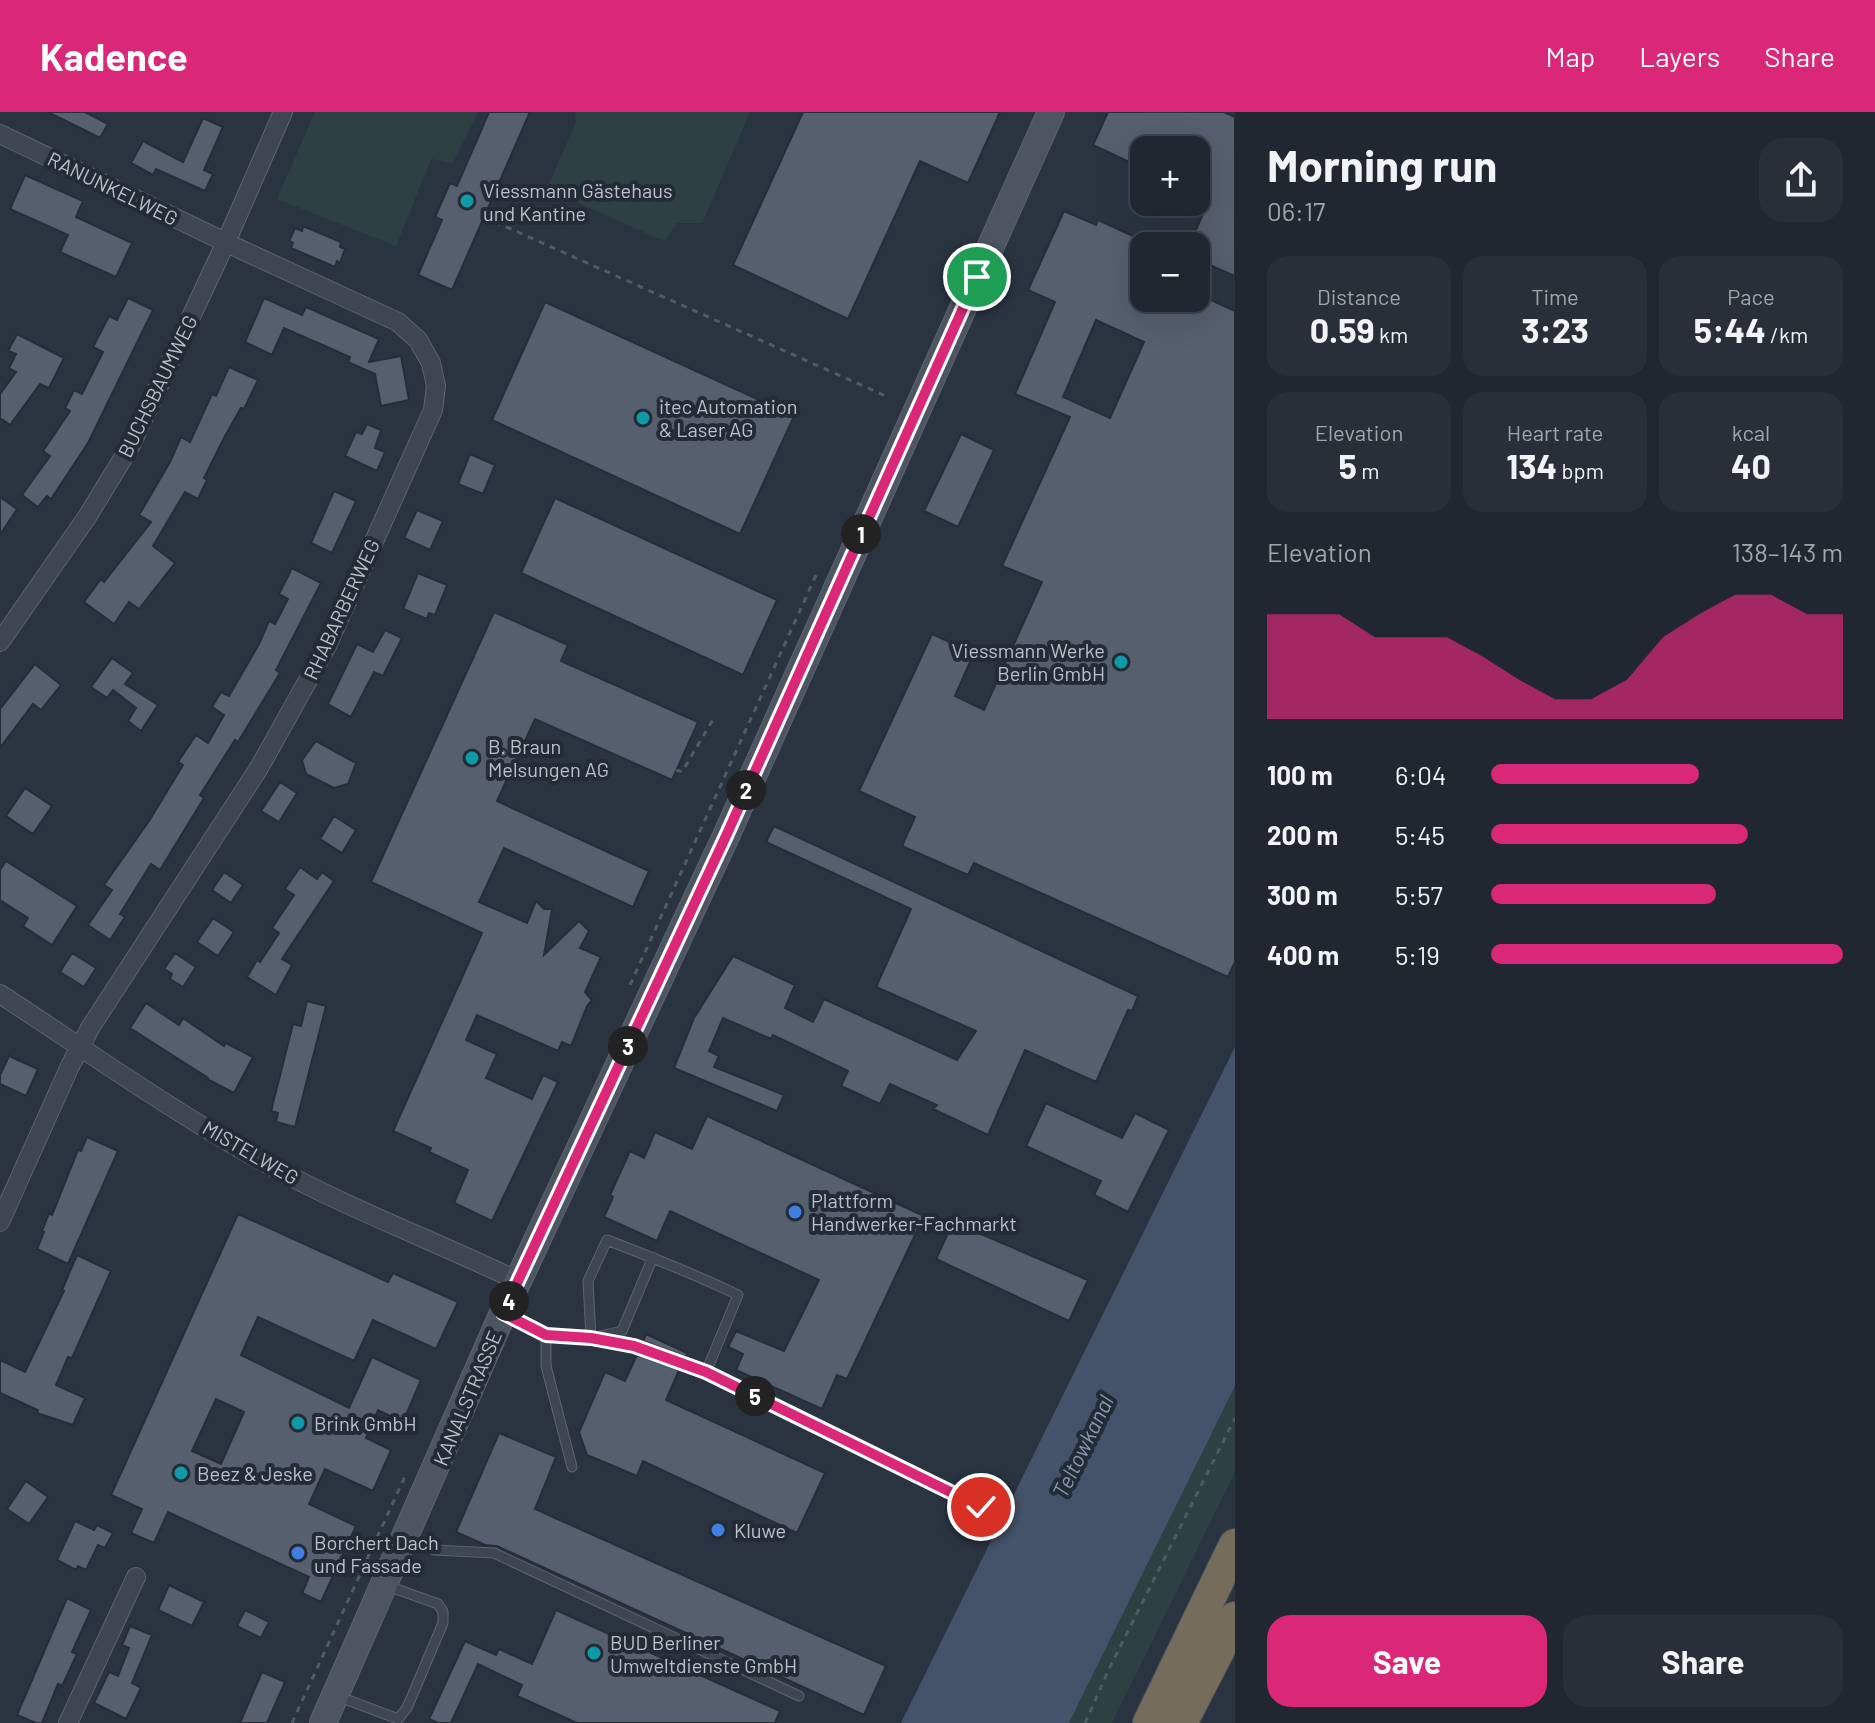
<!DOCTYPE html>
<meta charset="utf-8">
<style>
body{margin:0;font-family:Barlow,sans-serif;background:#282f39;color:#f1f3f6;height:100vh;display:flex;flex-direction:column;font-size:30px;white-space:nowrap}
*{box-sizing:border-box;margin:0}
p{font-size:26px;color:#a2a5ab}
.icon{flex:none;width:44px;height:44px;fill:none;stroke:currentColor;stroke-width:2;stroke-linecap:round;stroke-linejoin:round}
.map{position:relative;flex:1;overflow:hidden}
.panel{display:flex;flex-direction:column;background:#202731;width:640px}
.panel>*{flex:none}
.controls{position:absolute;left:1130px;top:24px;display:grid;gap:16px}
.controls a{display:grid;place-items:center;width:80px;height:80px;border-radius:16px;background:#202731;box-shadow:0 8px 32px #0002,0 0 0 2px #3d444d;font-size:40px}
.pin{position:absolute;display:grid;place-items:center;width:68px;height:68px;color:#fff;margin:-34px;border:4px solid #fff;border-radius:50%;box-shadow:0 2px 8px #0007}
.km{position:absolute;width:40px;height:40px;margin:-20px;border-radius:50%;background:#222;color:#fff;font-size:22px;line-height:40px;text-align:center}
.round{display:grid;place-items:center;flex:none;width:84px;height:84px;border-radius:24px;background:#282f39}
.summary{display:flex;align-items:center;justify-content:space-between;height:136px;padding:0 32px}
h1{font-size:44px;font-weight:700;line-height:60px}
.stats{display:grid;grid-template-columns:repeat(3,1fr);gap:12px;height:136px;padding:8px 32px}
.stats div{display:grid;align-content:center;border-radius:20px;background:#282f39;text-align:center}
.stats b{font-size:34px;font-weight:700}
.stats small{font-size:22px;font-weight:400}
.stats p{font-size:22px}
.chart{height:224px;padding:16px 32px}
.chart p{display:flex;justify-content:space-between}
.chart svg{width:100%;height:144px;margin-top:8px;fill:#db2777;opacity:.7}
.button{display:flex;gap:16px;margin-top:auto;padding:16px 32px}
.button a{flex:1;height:92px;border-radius:24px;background:#db2777;color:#fff;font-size:32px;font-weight:700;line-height:92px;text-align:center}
.button a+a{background:#282f39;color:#f1f3f6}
ul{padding:0 32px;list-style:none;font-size:26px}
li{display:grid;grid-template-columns:128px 96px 1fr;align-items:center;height:60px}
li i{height:20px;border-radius:10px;background:#db2777}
header{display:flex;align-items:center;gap:48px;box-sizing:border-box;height:112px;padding:0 40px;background:#db2777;color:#fff}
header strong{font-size:38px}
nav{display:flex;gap:44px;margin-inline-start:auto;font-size:28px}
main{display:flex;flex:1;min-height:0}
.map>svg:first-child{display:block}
.green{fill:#2d4143}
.water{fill:#445369}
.building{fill:#565f6e;stroke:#252d38;stroke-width:2;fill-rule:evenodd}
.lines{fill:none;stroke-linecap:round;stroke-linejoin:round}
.lane-casing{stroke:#5c646e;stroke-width:11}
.street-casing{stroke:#5c646e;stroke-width:20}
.secondary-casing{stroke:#5c646e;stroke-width:28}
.highway-casing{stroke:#49515b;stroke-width:34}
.path{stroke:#4c5e60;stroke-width:3;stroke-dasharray:6 6;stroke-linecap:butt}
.lane{stroke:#3e4651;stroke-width:9}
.street{stroke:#3e4651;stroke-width:18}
.secondary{stroke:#4d5563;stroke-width:26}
.highway{stroke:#766c5c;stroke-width:32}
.route-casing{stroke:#fff;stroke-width:16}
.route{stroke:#db2777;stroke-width:10}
.culture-dot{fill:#0f9aa8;stroke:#232b36;stroke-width:3}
.shop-dot{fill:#3f7fe0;stroke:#232b36;stroke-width:3}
.labels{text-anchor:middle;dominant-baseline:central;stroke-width:8;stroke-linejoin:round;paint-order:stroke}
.street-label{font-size:20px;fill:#bbc1cb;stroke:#232b36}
.poi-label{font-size:20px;fill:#bbc1cb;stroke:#232b36;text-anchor:start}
.water-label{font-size:22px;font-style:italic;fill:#8697ae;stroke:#232b36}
</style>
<header>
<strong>Kadence</strong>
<nav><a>Map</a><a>Layers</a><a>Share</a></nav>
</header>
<main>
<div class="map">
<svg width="1235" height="1611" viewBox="0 0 1235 1611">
<rect width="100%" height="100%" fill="#2a3441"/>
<path class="green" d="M315,0H478L453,51L431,47L396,134L277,87Z
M575,0H750L702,111H677L664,129L547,77L576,10Z
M1235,1274V1360L1112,1611H1069Z"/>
<path class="water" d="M1235,935V1274L1069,1611H901Z"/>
<path class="building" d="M48,0H85L108,12L100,26Z
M489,0H530L452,178L418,163L442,108L435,105L450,71L457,74Z
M803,0H1000L968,71L920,49L848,207L733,153Z
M1108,0H1224L1235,5V164L1196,147V134H1189L1209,88L1196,81V38H1144V57L1093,33Z
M203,6L223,15L204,58L213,62L205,79L156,57L153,63L131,51L143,29L183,50Z
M25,63L83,89L76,105L132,131L116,165L60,140L68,123L10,97Z
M1064,99L1096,113L1098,108L1144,129V186H1196V181L1235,199V850L1228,865L974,751L968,763L902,734L915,705L859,679L932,522L974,541L955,584L984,598L1042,470L1002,454L1070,305L1015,282L1055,190L1028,178ZM1096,208L1144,230L1110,306L1063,285Z
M303,114L341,130L340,135L345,137L340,151L337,149L335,155L291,136L293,131L289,129L295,116L302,119Z
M128,186L153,198L88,331L51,387L47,384L38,395L22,383L50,344L43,339L70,299L65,296L74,278L82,282L103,240L93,235L109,204L117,208Z
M264,186L302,203L306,195L379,227L369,250L401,244L409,288L381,294L375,262L348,250L350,245L284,216L272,243L245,230Z
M545,190L794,304L740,422L492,308Z
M17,222L64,246L49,276L40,272L10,313L0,306V282L16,260L9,256L16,242L8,239Z
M229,255L258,268L244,297L241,296L225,324L204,366L207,368L198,387L185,380L153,434L175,451L139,497L129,490L114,512L84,490L101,467L104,470L151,410L139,403L170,350L181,325L190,330L212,282L216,284Z
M367,312L381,318L375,336L385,340L377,359L345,344L356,320L362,322Z
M961,322L994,338L958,415L924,399Z
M470,342L495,353L483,382L458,372Z
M334,379L356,389L332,441L311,431Z
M0,385L17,397L0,423Z
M555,386L777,488L743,563L521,461Z
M417,398L443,409L430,438L404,426Z
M292,456L321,471L276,558L280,561L238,630L235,628L200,683L204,686L160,758L151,752L120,802L125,805L110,828L88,813L112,778L104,773L149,709L183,653L178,650L196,623L208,631L224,603L212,595L221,580L229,584L259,532L269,509L275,512L288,487L279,482Z
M418,461L447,473L435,503L429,501L427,507L403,497Z
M494,500L568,533L561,549L698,610L672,668L535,607L497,689L649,759L633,795L504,736L479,790L527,811L536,789L544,797H552L544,843L579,809L589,819L580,836L601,845L585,880L592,888L587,894L571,934L562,930L558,939L477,903L466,928L497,942L486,966L532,987L543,963L558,970L492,1109L454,1091L468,1058L429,1040L431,1036L393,1019L482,821L371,770Z
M385,518L402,526L383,564L374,560L351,605L328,592L357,532L373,540Z
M112,546L133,561L125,572L158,593L141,619L128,609L136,596L113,578L107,586L91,575Z
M35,552L61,573L41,598L33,592L0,636V597Z
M316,629L356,651L348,672L334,676L306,662L302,648Z
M280,670L297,681L279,710L261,699Z
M25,676L52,694L33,722L6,704Z
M334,704L356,718L342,741L320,727Z
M774,714L1138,884L1132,899L1128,898L1096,970L1025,938L988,1023L933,997L937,993L890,972L880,992L841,974L848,959L773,923L771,927L723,906L709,939L719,944L714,955L784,983L777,999L674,956L694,906L733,844L795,873L785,896L813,910L824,887L957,948L976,919L876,875L911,797L766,730Z
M6,749L77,794L52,833L23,814L28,806L0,788V758Z
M300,755L317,767L322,760L334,769L282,847L292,853L276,883L247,865L257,848L260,850L279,821L272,816L294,783L285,777Z
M224,760L243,773L231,791L212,778Z
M213,806L234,820L218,844L197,830Z
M72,841L96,856L84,875L60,860Z
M175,841L196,855L183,875L170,867L172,862L164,857Z
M307,889L326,894L295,1015L276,1010L278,1001L271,999L293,912L301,914Z
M146,891L179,913L183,906L224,934L226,931L253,945L234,981L207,967L208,966L130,916Z
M9,944L38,957L26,984L0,972V963Z
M1046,991L1122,1026L1135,1001L1169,1018L1128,1100L1094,1083L1101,1069L1026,1034Z
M707,1004L924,1104L847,1267L837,1263L822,1297L736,1258L743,1242L728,1235L736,1219L784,1239L819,1168L670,1099L657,1129L604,1105L613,1085L610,1083L630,1039L644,1046L655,1020L692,1037Z
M87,1025L118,1039L68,1152L37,1137L44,1120L42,1119L49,1101L52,1103L78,1038L81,1039Z
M238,1102L388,1170L393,1161L458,1190L436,1237L373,1208L354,1249L258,1205L241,1243L349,1296L372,1245L421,1268L403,1310L378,1298L366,1326L391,1338L373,1379L325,1357L309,1392L356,1414L321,1490L302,1481L309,1465L168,1400L154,1431L131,1421L142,1397L111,1383ZM216,1287L244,1300L221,1352L192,1339Z
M953,1110L1088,1168L1069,1209L936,1147Z
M77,1143L111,1159L72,1246L68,1245L56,1273L85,1286L73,1313L37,1301L38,1298L0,1281V1248L25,1260L64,1179L62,1178Z
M646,1222L687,1241L686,1245L643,1229Z
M637,1243L679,1258L666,1288L825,1361L797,1421L643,1349L637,1364L587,1343L579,1320L605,1260L625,1269Z
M499,1321L556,1345L535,1397L886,1554L864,1603L497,1434L485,1433L456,1420Z
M26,1369L48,1385L29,1412L7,1397Z
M75,1409L94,1418L97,1413L113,1421L105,1436L98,1433L86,1458L78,1454L76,1458L57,1448Z
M169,1473L204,1490L192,1514L158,1498Z
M67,1486L91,1498L72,1540L77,1542L62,1574L58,1572L42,1611H36L17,1603Z
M245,1498L269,1510L261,1526L237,1514Z
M556,1498L780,1599L775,1611H577L517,1584L522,1573L478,1552L451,1611H438L429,1607L465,1529L496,1543L499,1537L532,1552Z
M130,1514L152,1523L132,1571L141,1576L126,1607L94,1591L109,1560L118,1564L129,1536L122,1533Z
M262,1560L285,1570L267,1611H240Z"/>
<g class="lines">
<g class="lane-casing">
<path id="lane" d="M653,1145L622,1219L591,1226L588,1169L607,1128C651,1145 695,1162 738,1183L706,1260
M506,1202L546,1223L591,1226L634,1234L706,1260L981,1395
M546,1223V1254L572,1355
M406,1426L434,1438L494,1441L799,1584
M337,1584L398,1607L407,1596L443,1511V1500L438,1492L388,1474"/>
</g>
<g class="street-casing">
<path id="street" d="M0,22L244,139L398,210L418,228L431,251L436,274L433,298L327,534L259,656L90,916L70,954L0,1110
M0,530L87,405L131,333L226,130L283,0
M0,882C89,940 176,1002 269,1053C349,1097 435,1129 518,1169
M68,1611L136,1465"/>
</g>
<g class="secondary-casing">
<path id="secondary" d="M323,1611L503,1201L726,724L1051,0"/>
</g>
<g class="highway-casing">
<path id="highway" d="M1149,1611L1235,1433
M1181,1611L1235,1506"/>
</g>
<path class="path" d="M484,105L888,285
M676,658L682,660L715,604
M630,873L817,461
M292,1611L407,1360
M1085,1611L1109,1557L1235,1306"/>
<use href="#lane" class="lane"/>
<use href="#street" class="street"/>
<use href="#secondary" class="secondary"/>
<use href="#highway" class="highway"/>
</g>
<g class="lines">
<g class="route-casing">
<path id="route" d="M977,165L726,724L503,1201L546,1223L591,1226L634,1234L706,1260L981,1395"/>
</g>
<use href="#route" class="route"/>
</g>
<g class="culture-dot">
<circle cx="467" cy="89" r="8"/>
<circle cx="643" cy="306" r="8"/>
<circle cx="1121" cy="550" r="8"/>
<circle cx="472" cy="646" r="8"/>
<circle cx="298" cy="1311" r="8"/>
<circle cx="181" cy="1361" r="8"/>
<circle cx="594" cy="1541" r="8"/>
</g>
<g class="shop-dot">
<circle cx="795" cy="1100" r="8"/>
<circle cx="718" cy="1418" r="8"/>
<circle cx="298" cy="1441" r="8"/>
</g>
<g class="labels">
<g class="street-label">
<text transform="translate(113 76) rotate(26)">RANUNKELWEG</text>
<text transform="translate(157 274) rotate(-64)">BUCHSBAUMWEG</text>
<text transform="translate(341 497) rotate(-65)">RHABARBERWEG</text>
<text transform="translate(251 1040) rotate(30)">MISTELWEG</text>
<text transform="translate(467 1286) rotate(-67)">KANALSTRASSE</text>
</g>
<g class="poi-label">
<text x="483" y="78">Viessmann Gästehaus<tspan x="483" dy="23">und Kantine</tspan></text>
<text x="659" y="294">itec Automation<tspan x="659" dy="23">&amp; Laser AG</tspan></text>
<text x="1105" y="538" text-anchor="end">Viessmann Werke<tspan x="1105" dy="23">Berlin GmbH</tspan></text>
<text x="488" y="634">B. Braun<tspan x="488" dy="23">Melsungen AG</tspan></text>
<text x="811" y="1088">Plattform<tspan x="811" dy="23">Handwerker-Fachmarkt</tspan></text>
<text x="314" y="1311">Brink GmbH</text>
<text x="197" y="1361">Beez &amp; Jeske</text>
<text x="734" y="1418">Kluwe</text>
<text x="314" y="1430">Borchert Dach<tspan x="314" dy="23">und Fassade</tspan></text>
<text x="610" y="1530">BUD Berliner<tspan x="610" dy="23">Umweltdienste GmbH</tspan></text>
</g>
<g class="water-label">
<text transform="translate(1082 1334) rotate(-64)">Teltowkanal</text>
</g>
</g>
</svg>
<div class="controls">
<a>+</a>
<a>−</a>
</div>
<div class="pin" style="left:977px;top:165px;background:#1e9e55"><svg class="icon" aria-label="arrive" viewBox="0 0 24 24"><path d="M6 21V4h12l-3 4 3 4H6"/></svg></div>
<div class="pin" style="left:981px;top:1395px;background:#d93025"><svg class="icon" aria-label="check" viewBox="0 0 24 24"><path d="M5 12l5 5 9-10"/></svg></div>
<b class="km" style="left:861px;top:422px">1</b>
<b class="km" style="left:746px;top:678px">2</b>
<b class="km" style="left:628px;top:934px">3</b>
<b class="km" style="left:509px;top:1189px">4</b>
<b class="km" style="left:755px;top:1284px">5</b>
</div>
<section class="panel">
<div class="summary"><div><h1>Morning run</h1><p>06:17</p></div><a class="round"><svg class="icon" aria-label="share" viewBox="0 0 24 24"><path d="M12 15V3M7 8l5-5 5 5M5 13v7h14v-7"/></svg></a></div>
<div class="stats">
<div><p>Distance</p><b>0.59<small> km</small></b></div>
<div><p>Time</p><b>3:23</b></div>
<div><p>Pace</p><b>5:44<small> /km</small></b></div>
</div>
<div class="stats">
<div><p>Elevation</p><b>5<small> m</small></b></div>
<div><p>Heart rate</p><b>134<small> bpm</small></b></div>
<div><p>kcal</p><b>40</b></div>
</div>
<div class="chart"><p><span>Elevation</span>138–143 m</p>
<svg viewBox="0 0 160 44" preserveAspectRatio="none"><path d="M0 44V12L10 12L20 12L30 19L40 19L50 19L60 25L70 32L80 38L90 38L100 32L110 19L120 12L130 6L140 6L150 12L160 12V44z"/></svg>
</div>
<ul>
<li><b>100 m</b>6:04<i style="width:59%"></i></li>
<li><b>200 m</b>5:45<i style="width:73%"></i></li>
<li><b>300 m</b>5:57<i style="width:64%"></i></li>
<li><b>400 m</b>5:19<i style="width:100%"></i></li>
</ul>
<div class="button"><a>Save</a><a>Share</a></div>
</section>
</main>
